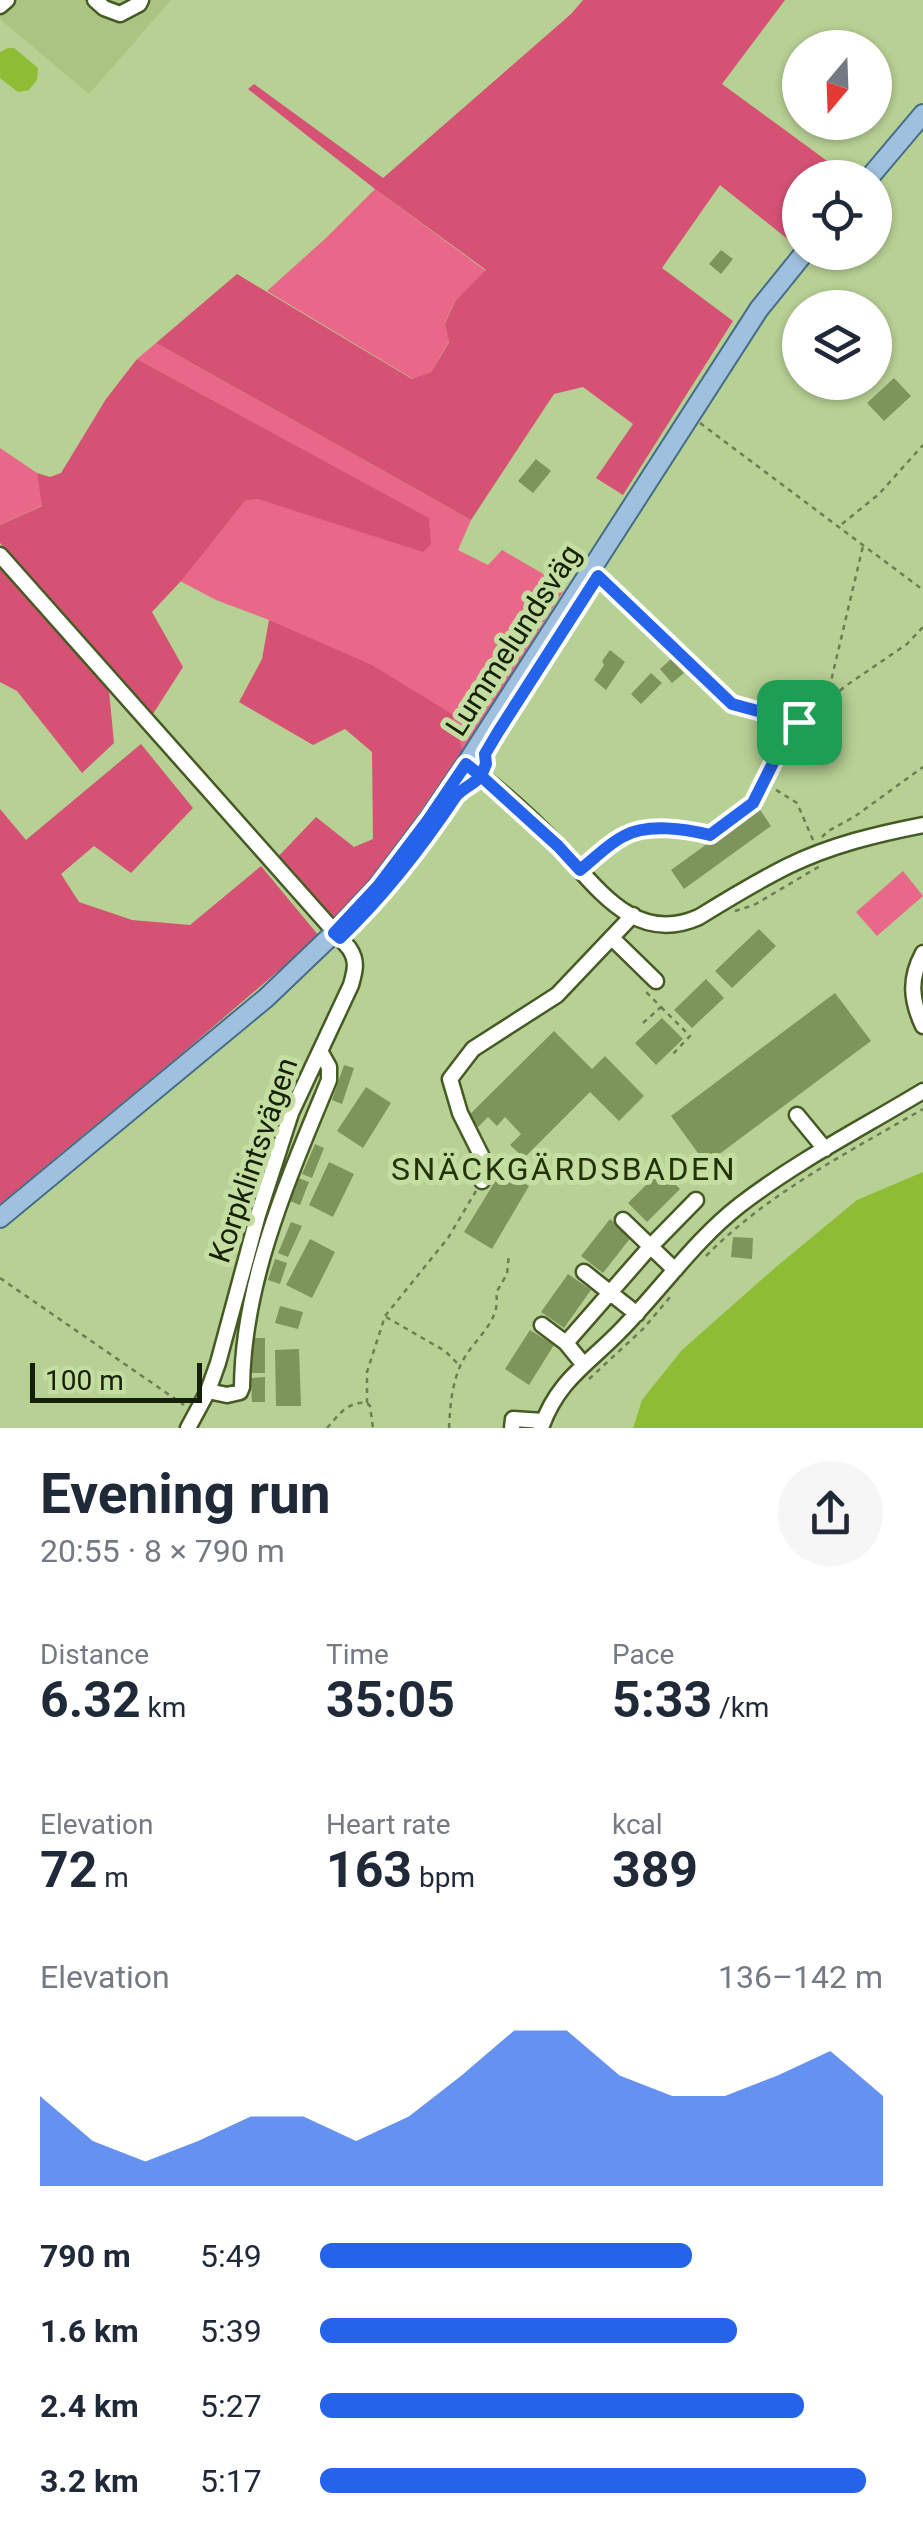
<!DOCTYPE html>
<meta charset="utf-8">
<style>
body{margin:0;font-family:Roboto,sans-serif;background:#f6f6f7;color:#1f2937;height:100vh;display:flex;flex-direction:column;font-size:38px;white-space:nowrap}
*{box-sizing:border-box;margin:0}
p{font-size:32px;color:#747a83}
.icon{flex:none;width:55px;height:55px;fill:none;stroke:currentColor;stroke-width:2;stroke-linecap:round;stroke-linejoin:round}
.map{position:relative;height:1428px;overflow:hidden}
.details{display:flex;flex-direction:column;background:#fff;flex:1}
.details>*{flex:none}
.needle{width:65px;rotate:199deg}
.controls{position:absolute;left:782px;top:30px;display:grid;gap:20px}
.controls a{display:grid;place-items:center;width:110px;height:110px;border-radius:50%;background:#fff;box-shadow:0 2px 8px #0004;font-size:50px}
.scale{position:absolute;left:30px;bottom:25px;width:172px;box-sizing:border-box;padding-left:10px;border:5px solid #161f07;border-top:0;font-size:28px;line-height:35px;white-space:nowrap;color:#161f07;-webkit-text-stroke:8px #c4dda1;paint-order:stroke}
.pin{position:absolute;display:grid;place-items:center;width:85px;height:85px;color:#fff;margin:-42px;border-radius:20px;box-shadow:0 5px 15px #0006}
.round{display:grid;place-items:center;flex:none;width:105px;height:105px;border-radius:52px;background:#f6f6f7}
.overview{display:flex;align-items:center;justify-content:space-between;height:170px;padding:0 40px}
h1{font-size:55px;font-weight:700;line-height:75px}
.stats{display:grid;grid-template-columns:repeat(3,1fr);gap:15px;height:170px;padding:10px 40px}
.stats div{display:grid;align-content:center}
.stats b{font-size:50px;font-weight:700}
.stats small{font-size:28px;font-weight:400}
.stats p{font-size:28px}
.chart{height:280px;padding:20px 40px}
.chart p{display:flex;justify-content:space-between}
.chart svg{width:100%;height:180px;margin-top:10px;fill:#2563eb;opacity:.7}
ul{padding:0 40px;list-style:none;font-size:32px}
li{display:grid;grid-template-columns:160px 120px 1fr;align-items:center;height:75px}
li i{height:25px;border-radius:12px;background:#2563eb}
.map>svg:first-child{display:block}
.built{fill:#aac582}
.green{fill:#e96889}
.forest{fill:#d55275}
.water{fill:#8ebc35}
.building{fill:#7d955b}
.lines{fill:none;stroke-linecap:round;stroke-linejoin:round}
.minor-casing{stroke:#465b23;stroke-width:19}
.major-casing{stroke:#456e86;stroke-width:22}
.path{stroke:#6c7e52;stroke-width:2.5;stroke-dasharray:5 5;stroke-linecap:butt}
.minor{stroke:#fff;stroke-width:14}
.major{stroke:#9fc1df;stroke-width:18}
.route-casing{stroke:#fff;stroke-width:20}
.route{stroke:#2563eb;stroke-width:12}
.labels{text-anchor:middle;dominant-baseline:central;stroke-width:10;stroke-linejoin:round;paint-order:stroke}
.street-label{font-size:30px;fill:#161f07;stroke:#c4dda1}
.neighbourhood-label{font-size:32px;letter-spacing:2.5px;fill:#243307;stroke:#c4dda1}
</style>
<div class="map">
<svg width="923" height="1428" viewBox="0 0 923 1428">
<rect width="100%" height="100%" fill="#b7d094"/>
<path class="built" d="M0,0H171L89,94L0,19Z"/>
<path class="green" d="M375,189L486,271L456,300L445,322L449,341L431,372L413,379L267,291L326,238Z
M156,343L471,520L458,550L488,565L502,550L566,587L463,751L452,714L269,620L216,600L180,581L245,501L258,499L428,518L137,359Z
M0,448L37,473L43,505L0,525Z
M903,871L923,896L877,936L856,912Z"/>
<path class="forest" d="M583,0H785L722,84L849,177L800,178V239L795,245L720,185L662,268L733,321L623,495L596,478L633,424L583,387L554,394L471,520L156,343L237,274L412,379L431,372L449,342L445,323L456,300L486,270L375,189L248,89L254,84L383,178L571,14Z
M137,359L429,518L431,544L423,552L258,499L245,501L181,581L152,612L183,667L151,717L0,543V525L42,506L37,473L50,477L61,473L106,399Z
M0,567L109,691L114,743L82,773L17,691L0,682Z
M269,620L372,665L452,714L463,751L375,876L329,926L273,862L316,817L354,847L373,839L372,752L345,729L313,745L239,702L262,659Z
M141,744L193,808L131,873L94,846L61,874L79,902L132,920L190,925L261,866L319,936L180,1055L0,1204V809L26,840Z"/>
<path class="water" d="M8,48H14L38,68L37,80L29,90L18,92L0,78V52Z
M923,1172V1428H633L642,1400L682,1350L776,1267L857,1200Z"/>
<path class="building" d="M721,250L733,259L721,274L709,264Z
M894,378L911,396L884,421L867,403Z
M536,459L551,471L533,493L518,481Z
M610,650L625,662L606,690L594,680L604,665L602,661Z
M671,659L684,673L672,683L660,669Z
M651,673L662,683L641,704L631,694Z
M758,807L771,826L684,889L671,870Z
M759,929L776,946L732,988L715,971Z
M706,979L724,998L692,1028L674,1010Z
M835,993L871,1041L706,1164L671,1116Z
M662,1018L683,1039L656,1065L635,1043Z
M554,1031L592,1069L605,1056L644,1096L619,1121L590,1092L524,1158L510,1145L521,1134L505,1117L497,1126L488,1117L478,1127L467,1117Z
M344,1065L354,1068L342,1104L332,1100Z
M366,1087L391,1103L363,1148L337,1131Z
M315,1144L324,1148L312,1178L302,1174Z
M329,1162L354,1174L333,1217L309,1205Z
M502,1170L529,1186L492,1249L464,1232Z
M661,1170L680,1189L647,1222L628,1203Z
M298,1178L309,1182L300,1205L290,1201Z
M610,1219L632,1236L603,1273L581,1256Z
M291,1222L302,1226L288,1257L278,1253Z
M733,1237L753,1238L752,1259L731,1257Z
M310,1239L335,1252L312,1298L286,1285Z
M275,1259L287,1263L280,1284L268,1280Z
M568,1274L591,1290L564,1328L541,1312Z
M280,1306L303,1312L298,1329L275,1323Z
M530,1330L554,1345L529,1385L505,1369Z
M251,1338H265V1373H252Z
M299,1349L301,1406H276L275,1350Z
M265,1377V1402H252L251,1378Z"/>
<g class="lines">
<g class="minor-casing">
<path id="minor" d="M95,0L104,8L120,14L139,4L141,0
M0,6L7,0
M0,555L349,948C358,961 355,971 351,985L291,1113L258,1215L218,1363L208,1391L188,1428
M466,764C499,789 531,817 559,847C597,887 635,946 699,917C728,899 758,881 788,866C831,845 877,834 923,825
M612,938L656,981
M923,953C909,979 911,1000 923,1026
M797,1115L825,1149
M482,1181L489,1171L460,1113L450,1079L473,1049L557,995L633,915
M623,1220L675,1270
M584,1272L637,1314
M542,1325L566,1343L584,1365
M566,1343L650,1247L696,1200
M208,1391L227,1395L240,1392L242,1387C243,1280 289,1177 329,1080V1067L320,1051
M512,1428L513,1419L543,1421
M541,1428C558,1379 589,1364 623,1328C662,1288 695,1240 740,1205C797,1161 862,1128 923,1091"/>
</g>
<g class="major-casing">
<path id="major" d="M869,178L923,114
M0,1218L266,998L334,933L378,886L428,820L466,764L759,309L805,252"/>
</g>
<path class="path" d="M700,423L923,590
M842,524L879,494L923,445
M602,581L733,704L798,722
M827,698L863,546
M822,837L828,831L854,817L923,767
M813,840L797,803L765,783L791,729L847,685L907,644L923,627
M589,863C601,853 615,838 629,833C655,824 684,828 710,835L753,803L764,784
M735,911L754,905L820,866
M661,1007L690,1036L671,1056
M643,1023L661,1007L646,992L648,990
M706,1256C768,1193 847,1153 923,1109
M0,1278L184,1405
M386,1317L445,1351L458,1364
M589,1379L643,1329L671,1296
M367,1403V1372L385,1316L448,1238L476,1191
M327,1428C339,1415 347,1401 367,1403L370,1406L373,1428
M449,1428C450,1406 452,1384 461,1364C473,1339 502,1322 496,1293L507,1274L509,1253"/>
<use href="#minor" class="minor"/>
<use href="#major" class="major"/>
</g>
<g class="lines">
<g class="route-casing">
<path id="route" d="M799,722L790,729L753,803L710,835C686,829 647,823 624,836C608,844 594,859 580,870L558,846L481,776C473,785 464,787 456,796C422,847 384,896 340,938L334,933L378,886L428,820L466,764L481,776L486,764L485,754L498,732L598,576L732,704L799,722"/>
</g>
<use href="#route" class="route"/>
</g>
<g class="labels">
<g class="street-label">
<text transform="translate(513 640) rotate(-57)">Lummelundsväg</text>
<text transform="translate(253 1160) rotate(-71)">Korpklintsvägen</text>
</g>
<g class="neighbourhood-label">
<text x="564" y="1169">SNÄCKGÄRDSBADEN</text>
</g>
</g>
</svg>
<div class="controls">
<a><svg class="needle" viewBox="-14 -14 28 28"><path d="M0-13l5 13h-10z" fill="#e53935"/><path d="M0 13l5-13h-10z" fill="#747a83"/></svg></a>
<a><svg class="icon" aria-label="locate" viewBox="0 0 24 24"><circle cx="12" cy="12" r="6"/><path d="M12 2v4M12 18v4M2 12h4M18 12h4"/></svg></a>
<a><svg class="icon" aria-label="layers" viewBox="0 0 24 24"><path d="M12 4l9 5-9 5-9-5zM3 14l9 5 9-5"/></svg></a>
</div>
<div class="scale">100 m</div>
<div class="pin" style="left:799px;top:722px;background:#1e9e55"><svg class="icon" aria-label="arrive" viewBox="0 0 24 24"><path d="M6 21V4h12l-3 4 3 4H6"/></svg></div>
</div>
<section class="details">
<div class="overview"><div><h1>Evening run</h1><p>20:55 · 8 × 790 m</p></div><a class="round"><svg class="icon" aria-label="share" viewBox="0 0 24 24"><path d="M12 15V3M7 8l5-5 5 5M5 13v7h14v-7"/></svg></a></div>
<div class="stats">
<div><p>Distance</p><b>6.32<small> km</small></b></div>
<div><p>Time</p><b>35:05</b></div>
<div><p>Pace</p><b>5:33<small> /km</small></b></div>
</div>
<div class="stats">
<div><p>Elevation</p><b>72<small> m</small></b></div>
<div><p>Heart rate</p><b>163<small> bpm</small></b></div>
<div><p>kcal</p><b>389</b></div>
</div>
<div class="chart"><p><span>Elevation</span>136–142 m</p>
<svg viewBox="0 0 160 44" preserveAspectRatio="none"><path d="M0 44V22L10 33L20 38L30 33L40 27L50 27L60 33L70 27L80 17L90 6L100 6L110 17L120 22L130 22L140 17L150 11L160 22V44z"/></svg>
</div>
<ul>
<li><b>790 m</b>5:49<i style="width:66%"></i></li>
<li><b>1.6 km</b>5:39<i style="width:74%"></i></li>
<li><b>2.4 km</b>5:27<i style="width:86%"></i></li>
<li><b>3.2 km</b>5:17<i style="width:97%"></i></li>
</ul>
</section>
